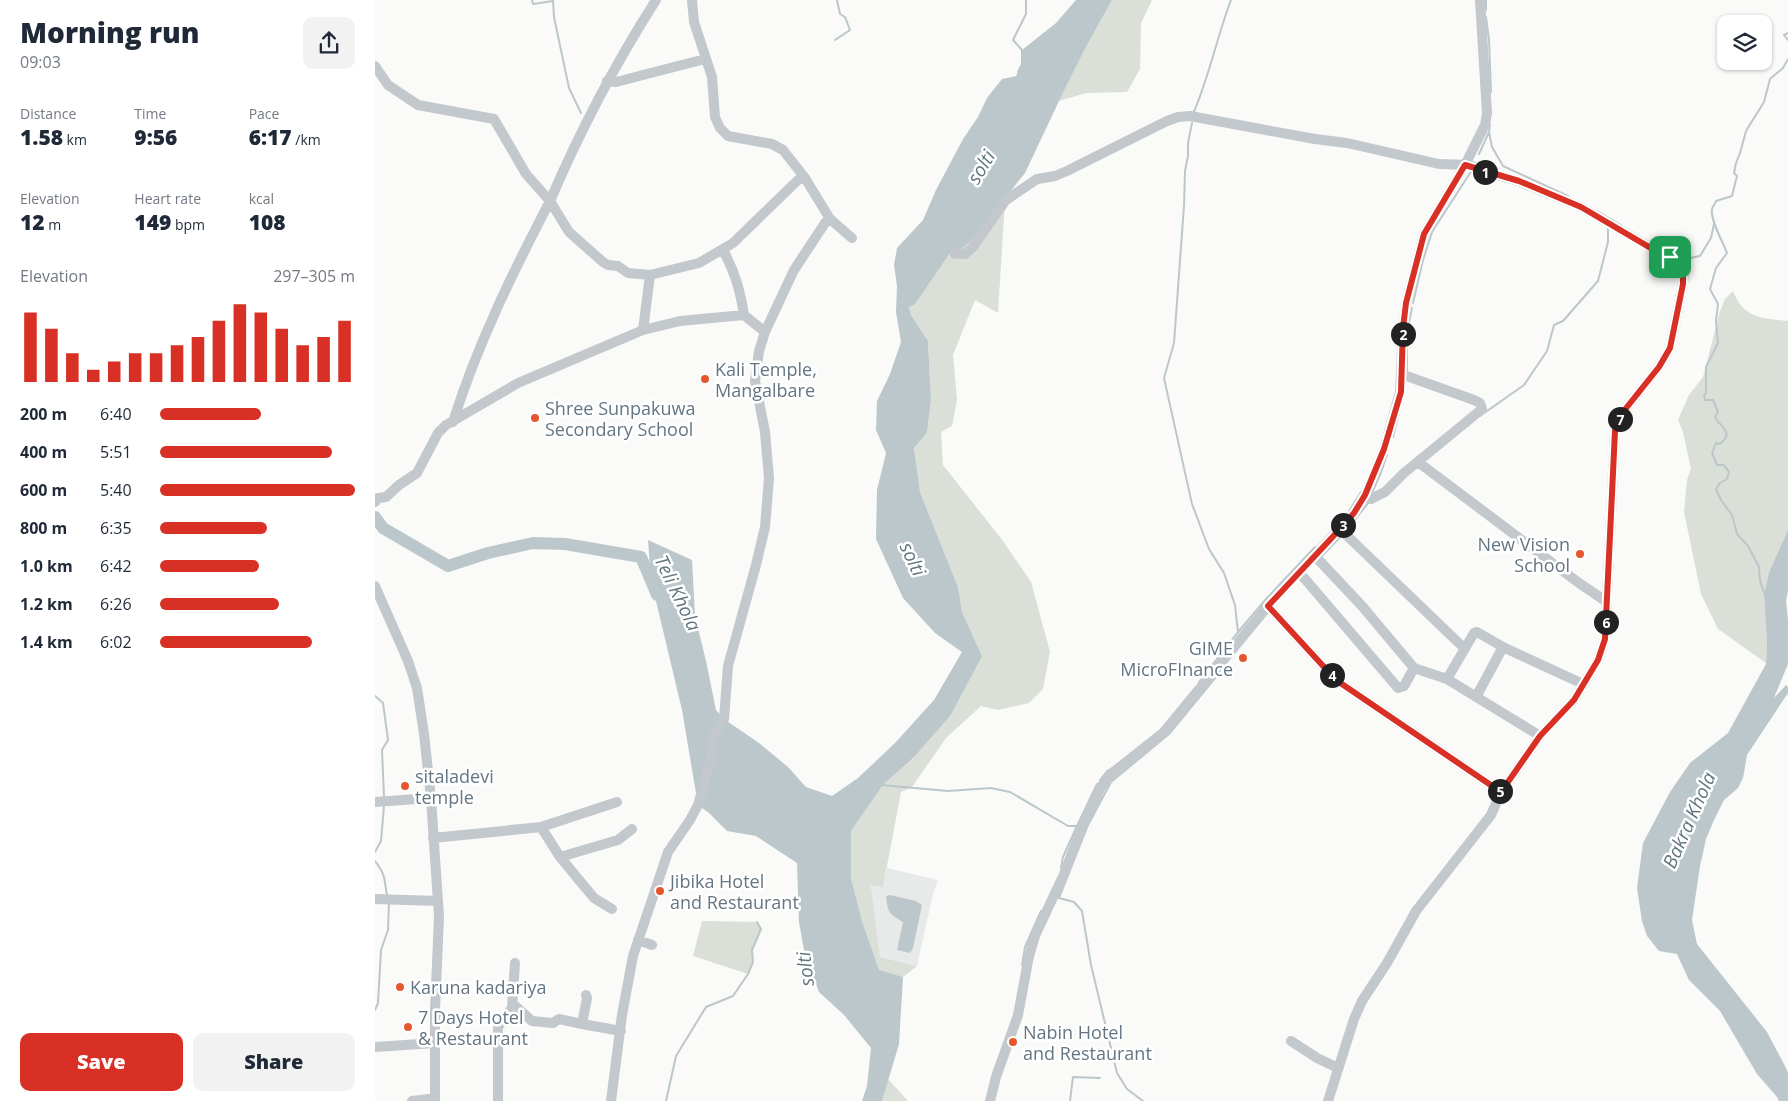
<!DOCTYPE html>
<meta charset="utf-8">
<style>
body{margin:0;font-family:"Open Sans",sans-serif;background:#f2f2f3;color:#1f2937;height:100vh;display:flex;flex-direction:column;font-size:19px;white-space:nowrap}
*{box-sizing:border-box;margin:0}
p{font-size:16px;color:#747a83}
.icon{flex:none;width:28px;height:28px;fill:none;stroke:currentColor;stroke-width:2;stroke-linecap:round;stroke-linejoin:round}
.map{position:relative;flex:1;overflow:hidden}
.panel{display:flex;flex-direction:column;background:#fff;width:375px}
.panel>*{flex:none}
.controls{position:absolute;left:1342px;top:15px;display:grid;gap:10px}
.controls a{display:grid;place-items:center;width:55px;height:55px;border-radius:10px;background:#fff;box-shadow:0 1px 4px #0004;font-size:25px}
.pin{position:absolute;display:grid;place-items:center;width:42px;height:42px;color:#fff;margin:-21px;border-radius:10px;box-shadow:0 2px 8px #0006}
.km{position:absolute;width:25px;height:25px;margin:-12px;border-radius:50%;background:#222;color:#fff;font-size:14px;line-height:25px;text-align:center}
.round{display:grid;place-items:center;flex:none;width:52px;height:52px;border-radius:10px;background:#f2f2f3}
.summary{display:flex;align-items:center;justify-content:space-between;height:85px;padding:0 20px}
h1{font-size:28px;font-weight:800;line-height:38px}
.figures{display:grid;grid-template-columns:repeat(3,1fr);gap:8px;height:85px;padding:5px 20px}
.figures div{display:grid;align-content:center}
.figures b{font-size:21px;font-weight:800}
.figures small{font-size:14px;font-weight:400}
.figures p{font-size:14px}
.chart{height:140px;padding:10px 20px}
.chart p{display:flex;justify-content:space-between}
.chart svg{width:100%;height:90px;margin-top:5px;stroke:#d93025;stroke-width:6}
.primary-button{display:flex;gap:10px;margin-top:auto;padding:10px 20px}
.primary-button a{flex:1;height:58px;border-radius:10px;background:#d93025;color:#fff;font-size:20px;font-weight:800;line-height:58px;text-align:center}
.primary-button a+a{background:#f2f2f3;color:#1f2937}
ul{padding:0 20px;list-style:none;font-size:16px}
li{display:grid;grid-template-columns:80px 60px 1fr;align-items:center;height:38px}
li i{height:12px;border-radius:6px;background:#d93025}
main{display:flex;flex:1;min-height:0}
.map>svg:first-child{display:block}
.built{fill:#e8e9e9}
.green{fill:#dadfd7}
.water{fill:#bbc7cb}
.lines{fill:none;stroke-linecap:round;stroke-linejoin:round}
.stream{stroke:#bbc7cb;stroke-width:2}
.river{stroke:#bbc7cb;stroke-width:12}
.minor{stroke:#c3c8cc;stroke-width:10}
.route-casing{stroke:#fff;stroke-width:10}
.route{stroke:#d93025;stroke-width:6}
.poi-dot{fill:#e4572e;stroke:#fff;stroke-width:2}
.labels{text-anchor:middle;dominant-baseline:central;stroke-width:5;stroke-linejoin:round;paint-order:stroke}
.poi-label{font-size:18px;fill:#657683;stroke:#fff;text-anchor:start}
.water-label{font-size:19px;font-style:italic;fill:#60757c;stroke:#fff}
</style>
<main>
<section class="panel">
<div class="summary"><div><h1>Morning run</h1><p>09:03</p></div><a class="round"><svg class="icon" aria-label="share" viewBox="0 0 24 24"><path d="M12 15V3M7 8l5-5 5 5M5 13v7h14v-7"/></svg></a></div>
<div class="figures">
<div><p>Distance</p><b>1.58<small> km</small></b></div>
<div><p>Time</p><b>9:56</b></div>
<div><p>Pace</p><b>6:17<small> /km</small></b></div>
</div>
<div class="figures">
<div><p>Elevation</p><b>12<small> m</small></b></div>
<div><p>Heart rate</p><b>149<small> bpm</small></b></div>
<div><p>kcal</p><b>108</b></div>
</div>
<div class="chart"><p><span>Elevation</span>297–305 m</p>
<svg viewBox="0 0 160 44" preserveAspectRatio="none"><path d="M5 44V10M15 44V18M25 44V30M35 44V38M45 44V34M55 44V30M65 44V30M75 44V26M85 44V22M95 44V14M105 44V6M115 44V10M125 44V18M135 44V26M145 44V22M155 44V14"/></svg>
</div>
<ul>
<li><b>200 m</b>6:40<i style="width:52%"></i></li>
<li><b>400 m</b>5:51<i style="width:88%"></i></li>
<li><b>600 m</b>5:40<i style="width:100%"></i></li>
<li><b>800 m</b>6:35<i style="width:55%"></i></li>
<li><b>1.0 km</b>6:42<i style="width:51%"></i></li>
<li><b>1.2 km</b>6:26<i style="width:61%"></i></li>
<li><b>1.4 km</b>6:02<i style="width:78%"></i></li>
</ul>
<div class="primary-button"><a>Save</a><a>Share</a></div>
</section>
<div class="map">
<svg width="1413" height="1101" viewBox="0 0 1413 1101">
<rect width="100%" height="100%" fill="#fafaf8"/>
<path class="built" d="M512,868L563,880L558,894L542,966L505,957L496,884L508,886Z"/>
<path class="green" d="M737,0H777L766,23L765,69L752,92L711,93L684,101L712,45Z
M630,200L623,313L600,300L578,355L582,400L577,426L566,432L568,465L628,541L656,582L675,652L668,689L654,703L623,710L606,706L571,738L537,787L526,792L508,887L496,885L505,957L542,966L528,977L504,971L487,921L476,878V831L508,785L538,758L607,656L587,612L583,587L545,492L539,448L552,433L556,400L553,341L536,315L534,307L540,303L577,249Z
M1358,291C1369,319 1387,318 1413,321V530L1394,572L1389,594L1392,645L1391,663L1343,629L1326,594L1309,512L1312,480L1316,469L1308,432L1303,420L1314,395L1328,377L1345,311L1350,299Z
M327,921L382,922L386,929L377,950L378,962L373,974L318,956Z
M513,1079L533,1101H507Z"/>
<path class="water" d="M701,0H737L712,45L684,101L650,173L595,242L586,249L577,250L540,304L534,307L536,315L553,341L556,400L552,433L539,448L545,492L583,587L587,612L607,656L575,716L538,758L508,785L476,831V878L487,921L504,970L528,977L524,1044L507,1101H487L492,1086L496,1048L469,1015L444,992L430,956L424,922L422,863L381,836L352,831L334,813L323,805L307,710L276,580L273,540L317,560L320,616L331,661L341,710L349,719L384,743L413,767L431,787L457,796L483,778L520,743L559,700L587,652L560,633L528,598L501,539L502,490L511,453L501,430L502,401L515,374L526,342L521,312L522,286L519,265L522,248L548,220L561,190L588,139L603,117L612,98L627,79L641,76L647,64V50L681,23Z
M1413,530V591L1411,601L1413,620V664L1399,698L1411,685L1413,687V693L1372,755L1368,778L1363,788L1349,800L1339,820L1331,839L1325,866L1317,920L1322,944L1392,1032L1411,1068L1413,1073V1101H1404L1402,1097L1382,1074L1345,1011L1314,980L1302,954L1284,951L1272,936L1267,921L1262,888L1268,843L1295,792L1315,763L1353,733L1391,664L1392,645L1389,594L1394,572Z
M515,895L541,901L547,905L538,948L535,953L522,950L528,922C514,913 513,914 511,896Z"/>
<g class="lines">
<path class="stream" d="M157,0L158,4L178,1
M178,0L179,17L194,88L206,113
M1111,10V0
M1111,17L1114,40L1116,92
M1413,33L1409,35L1413,40
M460,40L475,30L470,17L465,14L462,0
M643,72L647,64V50L638,40L651,14V0
M818,114C834,77 842,37 856,0
M817,123L813,143V156L810,171L809,206L799,343L789,378L817,504L834,549L849,573L860,605L863,632L824,682
M1114,132L1117,147L1128,166L1193,196
M1104,154L1114,132L1115,125
M1222,211L1246,225
M1306,260L1325,256L1336,238L1339,224
M1038,303L1048,260L1057,232L1097,170
M1033,327L1037,308
M1032,372V347
M1105,416L1149,385L1172,351L1179,325L1188,321L1223,281L1233,242V227
M1018,437L1026,405
M996,495L1005,475L1012,455
M974,511L986,492
M972,529L994,502
M946,557L967,535
M1390,595L1385,581L1384,567L1373,546L1362,534L1357,515L1346,500L1341,489L1345,483L1352,479L1354,472L1349,465H1342L1337,453L1341,443L1345,444C1360,432 1345,427 1340,417L1343,412L1338,400H1330L1329,396L1331,393V367L1343,343L1341,321L1343,304L1335,289L1341,268L1352,253C1348,242 1335,220 1337,209C1338,206 1340,204 1341,201L1357,196L1362,176L1359,173L1361,163L1365,153L1371,131L1389,102L1395,79L1408,68L1413,59
M863,632L892,598L940,547
M0,696L8,703L13,740L7,750L9,797
M725,780L733,770
M506,785L573,791L616,788L635,792L693,826H702L722,784
M0,852L6,841L9,806
M0,861C11,875 9,879 12,895
M686,868L688,857L702,826
M647,965L650,947L666,911
M0,1010L3,1003L6,950L13,930L14,902
M291,1101L301,1056L331,1007L358,996L373,974L378,962L377,950L386,929L382,922
M695,1101L698,1077L725,1078
M768,1101L752,1089L742,1073L716,965L707,911L699,902L684,898L713,825L736,782L794,734L845,672"/>
<path class="river" d="M0,517L8,528L73,566L113,553L158,543L190,544L266,557L282,595"/>
<path class="minor" d="M281,0C240,64 205,131 175,201L194,232L228,262L233,265L243,266L253,273L275,275L324,263L358,243L423,180L430,178
M317,0L319,22L337,77L340,117L345,128L353,136L397,144L408,150L430,178L455,219L477,238
M0,66L13,85L43,105L119,119L151,174L175,201C138,272 102,345 78,422
M232,81L241,82L330,59
M348,250C360,272 365,290 369,315
M580,254H590L598,247L631,200L662,179L680,176L692,171L792,121L803,117L815,116L940,139L972,143L1064,164L1095,165L1108,171L1143,181L1206,207L1309,267L1308,284L1295,348L1284,367L1248,412L1240,431L1230,639L1223,660L1199,700L1165,736L1126,792L1116,815L1041,911L1012,963L987,1001L979,1019L953,1101
M268,330L275,275
M1043,462L1204,583L1232,602
M989,497L996,499L1010,492L1029,473L1107,409L1105,403L1099,400L1026,374
M0,502L3,498L11,497L24,485L42,473L63,433L71,425L143,383L268,330L305,321L369,315L390,332
M965,529L1090,649
M940,556L987,606L1039,668L1072,679L1165,736
M924,572L1023,688L1029,686L1039,668
M0,586L33,661L42,688L49,734L56,798L64,917L60,1010V1101
M893,606L961,680L1126,792
M1072,679L1099,633L1102,632L1128,647L1208,684
M1101,697L1128,647
M0,802L56,798
M166,827L242,802
M58,838L166,827L185,857L219,898L237,909
M185,857L243,840L257,829
M0,899L63,901
M263,940L277,945
M211,995L212,998L207,1024L246,1031
M138,1004L157,1021L178,1023L184,1019L207,1024
M916,1041L942,1058L963,1068
M0,1047L60,1043
M37,1101L54,1099L60,1100
M123,1101V1027L137,1008L140,963
M236,1101L247,1015L258,956L293,852L315,820L323,805L337,756V739L349,719L353,666L381,565L390,527L394,478L390,432L380,381L384,351L390,332L419,270L450,223L455,219
M615,1101L621,1077L643,1015L654,956L660,936L689,874L708,824L726,787L736,774L788,733L893,606L979,513L990,495L1009,449L1025,392L1028,328L1031,303L1049,234L1090,165L1110,125L1112,113L1105,0"/>
</g>
<g class="lines">
<g class="route-casing">
<path id="route" d="M1090,165L1144,181L1206,207L1308,267V284L1295,348L1284,367L1248,412L1240,431L1230,639L1223,660L1199,700L1165,736L1126,792L961,680L893,606L965,529L979,513L990,495L1009,449L1026,392L1028,328L1031,303L1049,234Z"/>
</g>
<use href="#route" class="route"/>
</g>
<g class="poi-dot">
<circle cx="330" cy="379" r="5"/>
<circle cx="160" cy="418" r="5"/>
<circle cx="1205" cy="554" r="5"/>
<circle cx="868" cy="658" r="5"/>
<circle cx="30" cy="786" r="5"/>
<circle cx="285" cy="891" r="5"/>
<circle cx="25" cy="987" r="5"/>
<circle cx="33" cy="1027" r="5"/>
<circle cx="638" cy="1042" r="5"/>
</g>
<g class="labels">
<g class="poi-label">
<text x="340" y="369">Kali Temple,<tspan x="340" dy="21">Mangalbare</tspan></text>
<text x="170" y="408">Shree Sunpakuwa<tspan x="170" dy="21">Secondary School</tspan></text>
<text x="1195" y="544" text-anchor="end">New Vision<tspan x="1195" dy="21">School</tspan></text>
<text x="858" y="648" text-anchor="end">GIME<tspan x="858" dy="21">MicroFInance</tspan></text>
<text x="40" y="776">sitaladevi<tspan x="40" dy="21">temple</tspan></text>
<text x="295" y="881">Jibika Hotel<tspan x="295" dy="21">and Restaurant</tspan></text>
<text x="35" y="987">Karuna kadariya</text>
<text x="43" y="1017">7 Days Hotel<tspan x="43" dy="21">&amp; Restaurant</tspan></text>
<text x="648" y="1032">Nabin Hotel<tspan x="648" dy="21">and Restaurant</tspan></text>
</g>
<g class="water-label">
<text transform="translate(606 167) rotate(-59)">solti</text>
<text transform="translate(538 559) rotate(65)">solti</text>
<text transform="translate(303 593) rotate(64)">Teli Khola</text>
<text transform="translate(1314 820) rotate(-66)">Bakra Khola</text>
<text transform="translate(430 969) rotate(-97)">solti</text>
</g>
</g>
</svg>
<div class="controls">
<a><svg class="icon" aria-label="layers" viewBox="0 0 24 24"><path d="M12 4l9 5-9 5-9-5zM3 14l9 5 9-5"/></svg></a>
</div>
<div class="pin" style="left:1295px;top:257px;background:#1e9e55"><svg class="icon" aria-label="arrive" viewBox="0 0 24 24"><path d="M6 21V4h12l-3 4 3 4H6"/></svg></div>
<b class="km" style="left:1110px;top:172px">1</b>
<b class="km" style="left:1028px;top:334px">2</b>
<b class="km" style="left:968px;top:525px">3</b>
<b class="km" style="left:957px;top:675px">4</b>
<b class="km" style="left:1125px;top:791px">5</b>
<b class="km" style="left:1231px;top:622px">6</b>
<b class="km" style="left:1245px;top:419px">7</b>
</div>
</main>
